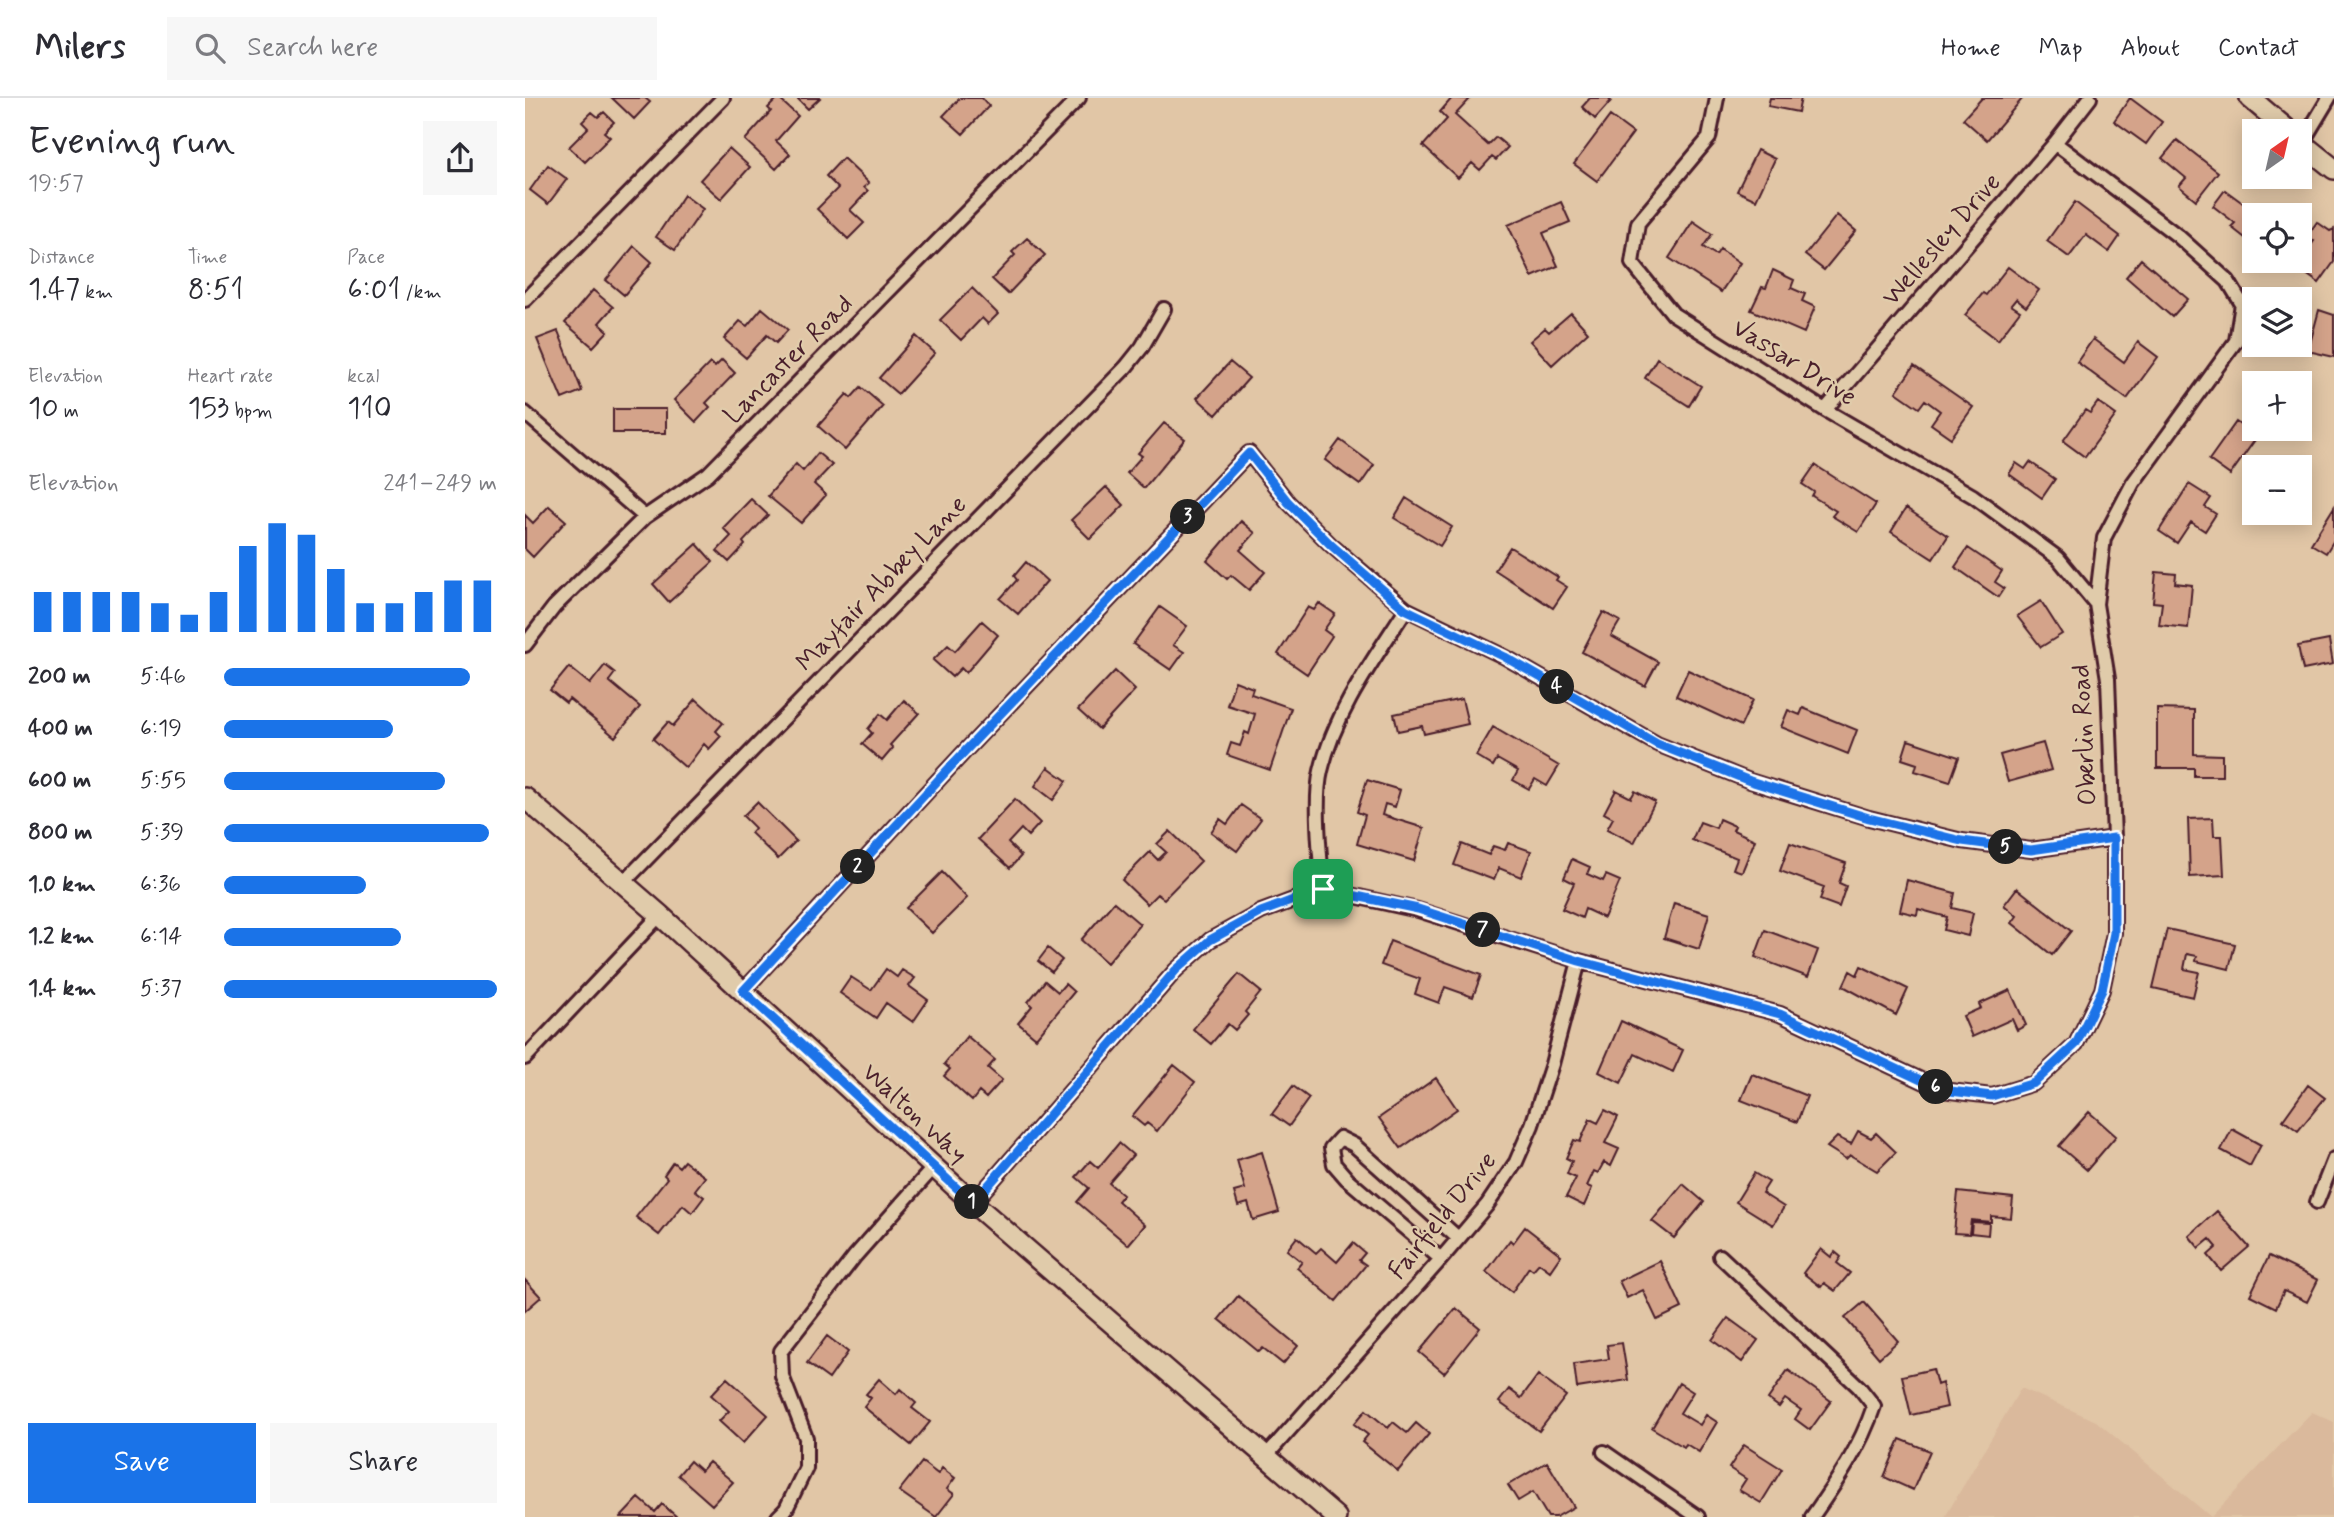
<!DOCTYPE html>
<meta charset="utf-8">
<style>
body{margin:0;font-family:Mynerve,sans-serif;background:#f7f7f7;color:#2b2b33;height:100vh;display:flex;flex-direction:column;font-size:26px;white-space:nowrap}
*{box-sizing:border-box;margin:0}
p{font-size:23px;color:#7c7c81}
.icon{flex:none;width:38px;height:38px;fill:none;stroke:currentColor;stroke-width:2;stroke-linecap:round;stroke-linejoin:round}
.map{position:relative;flex:1;overflow:hidden}
.drawer{display:flex;flex-direction:column;background:#fff;width:525px}
.drawer>*{flex:none}
.needle{width:46px;rotate:34deg}
.buttons{position:absolute;left:1717px;top:21px;display:grid;gap:14px}
.buttons a{display:grid;place-items:center;width:70px;height:70px;border-radius:0px;background:#fff;box-shadow:0 4px 18px #0003;font-size:35px}
.pin{position:absolute;display:grid;place-items:center;width:60px;height:60px;color:#fff;margin:-30px;border-radius:14px;box-shadow:0 4px 10px #0006}
.km{position:absolute;width:35px;height:35px;margin:-18px;border-radius:50%;background:#222;color:#fff;font-size:19px;line-height:35px;text-align:center}
.round{display:grid;place-items:center;flex:none;width:74px;height:74px;border-radius:0px;background:#f7f7f7}
.head{display:flex;align-items:center;justify-content:space-between;height:119px;padding:0 28px}
h1{font-size:38px;font-weight:600;line-height:52px}
.figures{display:grid;grid-template-columns:repeat(3,1fr);gap:10px;height:119px;padding:7px 28px}
.figures div{display:grid;align-content:center}
.figures b{font-size:30px;font-weight:600}
.figures small{font-size:19px;font-weight:400}
.figures p{font-size:19px}
.chart{height:196px;padding:14px 28px}
.chart p{display:flex;justify-content:space-between}
.chart svg{width:100%;height:126px;margin-top:7px;stroke:#1a73e8;stroke-width:6}
.action{display:flex;gap:14px;margin-top:auto;padding:14px 28px}
.action a{flex:1;height:80px;border-radius:0px;background:#1a73e8;color:#fff;font-size:28px;font-weight:600;line-height:80px;text-align:center}
.action a+a{background:#f7f7f7;color:#2b2b33}
ul{padding:0 28px;list-style:none;font-size:23px}
li{display:grid;grid-template-columns:112px 84px 1fr;align-items:center;height:52px}
li i{height:18px;border-radius:9px;background:#1a73e8}
header{display:flex;align-items:center;gap:42px;box-sizing:border-box;height:98px;padding:0 35px;background:#fff;border-bottom:2px solid #e1e1e2}
header strong{font-size:33px}
nav{display:flex;gap:38px;margin-inline-start:auto;font-size:24px}
.search{width:490px;height:63px;background:#f7f7f7;display:flex;align-items:center;gap:18px;box-sizing:border-box;padding:0 24px;border-radius:0px;color:#7c7c81;font-size:26px}
main{display:flex;flex:1;min-height:0}
.map>svg:first-child{display:block}
.built{fill:#dab99c}
.building{fill:#d4a38a;stroke:#4a1f2b;stroke-width:2}
.lines{fill:none;stroke-linecap:round;stroke-linejoin:round}
.street-casing{stroke:#4a1f2b;stroke-width:18}
.secondary-casing{stroke:#4a1f2b;stroke-width:24}
.street{stroke:#e0cbaa;stroke-width:12}
.secondary{stroke:#e0cbaa;stroke-width:19}
.route-casing{stroke:#fff;stroke-width:14}
.route{stroke:#1a73e8;stroke-width:9}
.labels{text-anchor:middle;dominant-baseline:central;stroke-width:5;stroke-linejoin:round;paint-order:stroke}
.street-label{font-size:26px;fill:#4a1f2b;stroke:#e0cbaa}
</style>
<header>
<strong>Milers</strong>
<div class="search"><svg class="icon" aria-label="search" viewBox="0 0 24 24"><circle cx="10" cy="10" r="6"/><path d="M15 15l6 6"/></svg>Search here</div>
<nav><a>Home</a><a>Map</a><a>About</a><a>Contact</a></nav>
</header>
<main>
<section class="drawer">
<div class="head"><div><h1>Evening run</h1><p>19:57</p></div><a class="round"><svg class="icon" aria-label="share" viewBox="0 0 24 24"><path d="M12 15V3M7 8l5-5 5 5M5 13v7h14v-7"/></svg></a></div>
<div class="figures">
<div><p>Distance</p><b>1.47<small> km</small></b></div>
<div><p>Time</p><b>8:51</b></div>
<div><p>Pace</p><b>6:01<small> /km</small></b></div>
</div>
<div class="figures">
<div><p>Elevation</p><b>10<small> m</small></b></div>
<div><p>Heart rate</p><b>153<small> bpm</small></b></div>
<div><p>kcal</p><b>110</b></div>
</div>
<div class="chart"><p><span>Elevation</span>241–249 m</p>
<svg viewBox="0 0 160 44" preserveAspectRatio="none"><path d="M5 44V30M15 44V30M25 44V30M35 44V30M45 44V34M55 44V38M65 44V30M75 44V14M85 44V6M95 44V10M105 44V22M115 44V34M125 44V34M135 44V30M145 44V26M155 44V26"/></svg>
</div>
<ul>
<li><b>200 m</b>5:46<i style="width:90%"></i></li>
<li><b>400 m</b>6:19<i style="width:62%"></i></li>
<li><b>600 m</b>5:55<i style="width:81%"></i></li>
<li><b>800 m</b>5:39<i style="width:97%"></i></li>
<li><b>1.0 km</b>6:36<i style="width:52%"></i></li>
<li><b>1.2 km</b>6:14<i style="width:65%"></i></li>
<li><b>1.4 km</b>5:37<i style="width:100%"></i></li>
</ul>
<div class="action"><a>Save</a><a>Share</a></div>
</section>
<div class="map">
<svg width="1809" height="1419" viewBox="0 0 1809 1419">
<rect width="100%" height="100%" fill="#e1c6a6"/>
<filter id="ink" filterUnits="userSpaceOnUse"><feTurbulence type="fractalNoise" baseFrequency=".0143" numOctaves="2"/><feDisplacementMap in="SourceGraphic" scale="14" xChannelSelector="R" yChannelSelector="G"/><feConvolveMatrix kernelMatrix="1 2 1 2 8 2 1 2 1" color-interpolation-filters="sRGB"/></filter>
<g filter="url(#ink)">
<path class="built" d="M1496,1290L1571,1323L1686,1419L1787,1314L1809,1324V1419H1420Z"/>
<path class="building" d="M87,0H120L125,4L109,21Z
M253,0L273,18L251,43L265,56L251,71L220,42L246,13L243,10Z
M272,0H295L283,11Z
M435,0H457L464,8L438,36L418,18Z
M927,0L945,1L930,17L963,47L971,39L983,49L971,62L967,59L955,72L947,65L933,80L898,48L922,21L915,14Z
M1065,0H1082L1086,3L1070,21L1057,9Z
M1245,0H1276L1273,14L1243,8Z
M1457,0H1498L1462,42L1438,21Z
M1605,0L1637,24L1621,46L1589,23Z
M67,14L73,19L79,14L89,24L79,34L85,39L60,64L44,49L63,30L57,24Z
M1085,18L1108,35L1072,83L1049,66Z
M1652,42L1693,74L1671,102L1654,88L1661,80L1637,60Z
M204,50L225,69L196,101L175,82Z
M1232,52L1250,61L1231,102L1212,93Z
M318,60L344,85L339,89L343,93L325,112L339,125L323,141L292,111L313,90L301,78Z
M23,67L42,81L23,106L5,92Z
M1700,92L1734,117H1729V147L1706,129L1710,125L1688,108Z
M159,97L178,111L150,152L131,139Z
M1036,104L1045,124L1018,135L1033,168L1007,179L983,127Z
M1550,104L1595,138L1584,154L1561,137L1544,159L1522,143Z
M1312,117L1331,133L1299,172L1280,157Z
M1168,123L1187,136L1178,149L1191,157L1195,151L1215,165L1196,194L1144,160Z
M1792,124L1805,133L1809,131V164L1794,185L1770,168L1789,143L1782,138Z
M502,140L520,157L483,196L467,181L490,157L487,154Z
M109,148L127,164L99,197L81,182Z
M1616,161L1663,201L1647,219L1601,179Z
M1483,169L1514,192L1501,209L1491,201L1486,207L1495,213L1473,242L1440,217L1458,195L1461,197Z
M1248,172L1269,182L1266,190L1280,196L1277,203L1290,209L1279,235L1226,212L1237,189L1241,190Z
M447,190L473,216L463,226L457,220L436,242L415,222Z
M68,192L88,209L74,225L83,233L68,249L40,225Z
M237,210L263,232L251,245L242,237L221,260L199,241L215,223L222,228Z
M1794,212L1809,217V259L1783,253Z
M1046,215L1063,234L1027,267L1005,243L1020,230L1024,234Z
M33,233L57,293L37,301L12,241Z
M391,238L410,255L373,296L354,280Z
M1568,241L1599,264L1613,244L1633,259L1602,301L1552,264Z
M1132,260L1176,288L1164,308L1120,280Z
M197,262L210,275L181,305L185,309L171,324L149,302L185,265L190,269Z
M705,264L724,280L691,317L672,300Z
M1389,268L1448,309L1426,340L1406,326L1415,313L1400,302L1394,310L1371,294Z
M336,289L358,308L320,352L293,328L322,296L326,300Z
M1573,304L1591,317L1560,359L1538,343L1560,312L1565,315Z
M88,311H141V335H88Z
M1711,324L1732,339L1705,377L1684,362Z
M639,325L660,341L619,390L602,375L617,358L613,355Z
M815,342L849,367L835,387L800,362Z
M293,355L307,367L289,386L301,397L276,425L243,398L271,366L278,373Z
M1505,364L1530,381L1517,400L1484,376L1491,365L1500,371Z
M1290,367L1351,406L1333,434L1307,418L1311,413L1287,398L1289,394L1277,386Z
M1664,386L1686,400L1680,409L1691,416L1680,433L1666,424L1652,445L1634,433Z
M581,389L599,407L565,441L546,422Z
M881,400L927,429L915,448L869,420Z
M226,401L243,417L218,444L220,447L204,464L192,453L206,438L198,430Z
M24,408L41,423L8,459L0,451V417L8,425Z
M1809,409V442L1801,455L1786,446Z
M1381,410L1423,438L1408,461L1366,434Z
M716,423L730,435L715,452L740,474L724,492L706,477L702,481L682,463Z
M172,446L188,464L144,504L128,486Z
M985,449L1033,479L1031,482L1042,489L1028,510L970,472Z
M1443,450L1477,473L1470,484L1479,490L1473,499L1430,469Z
M501,464L522,483L493,516L475,501L492,482L489,478Z
M1631,474L1651,476L1650,485L1667,487L1663,530L1634,527L1637,505L1628,504Z
M1516,503L1537,536L1516,549L1492,518Z
M794,505L810,516L799,532L807,538L782,576L753,556L783,509L789,512Z
M635,509L662,528L648,547L659,554L646,572L608,546Z
M1078,514L1095,523L1086,538L1133,564L1120,588L1057,554Z
M457,523L473,537L441,575L436,570L427,579L408,562L423,547L430,553Z
M1804,542L1808,566L1778,572L1773,548Z
M80,567L90,575L84,583L115,609L90,639L44,601L41,605L25,592L44,569L65,586Z
M1163,572L1228,602L1216,628L1151,598Z
M590,573L610,592L574,631L553,612Z
M710,583L728,590L726,596L766,610L745,672L702,657L706,645L715,648L720,634L724,636L730,616L702,607Z
M171,601L198,625L191,633L196,638L184,651L179,646L161,670L128,641L143,624L148,628Z
M937,601L943,626L899,636L897,628L873,633L869,616Z
M379,602L394,615L365,647L368,650L357,663L337,646L347,635L343,631L355,616L362,622Z
M1278,610L1332,632L1323,656L1256,629L1263,612L1275,617Z
M1632,611L1669,612V656L1697,657V678H1669V670H1632Z
M968,629L1034,668L1022,688L1010,681L1004,691L988,682L993,673L972,661L968,668L951,658Z
M1383,642L1434,659L1425,684L1390,673L1392,666L1377,661Z
M1518,645L1526,672L1483,684L1475,657Z
M523,669L542,683L528,702L510,688Z
M842,682L875,692L870,709L860,706L857,717L899,730L889,763L832,746L840,717L832,714Z
M1091,692L1106,700L1110,693L1130,704L1109,745L1082,731L1088,720L1079,715Z
M490,701L515,725L503,738L496,731L483,745L496,758L485,770L453,741Z
M232,704L271,743L253,761L226,735L230,730L218,718Z
M716,707L736,721L712,753L686,734L695,721L702,726Z
M1688,720L1689,738H1697L1699,777L1665,779L1663,721Z
M1194,721L1210,728L1208,732L1230,742L1217,774L1208,771L1212,760L1167,742L1175,724L1191,730Z
M645,733L676,763L639,801L632,796L622,806L597,782L625,754L633,762L641,754L632,746Z
M983,745L1006,753L996,779L974,770L969,782L929,767L937,746L964,757L968,748L980,752Z
M1265,745L1321,765L1314,785L1321,788L1314,809L1295,802L1299,789L1255,773Z
M1047,761L1065,769L1062,776L1078,783L1081,777L1095,783L1079,820L1060,811L1057,820L1037,811L1049,785L1039,780Z
M417,774L442,800L407,835L381,810Z
M1382,782L1430,795L1427,810L1448,815L1443,838L1419,832L1422,819L1393,811L1392,817L1375,813Z
M1492,790L1546,833L1527,857L1487,825L1492,818L1479,807Z
M589,804L615,826L582,865L556,842Z
M1149,805L1184,816L1174,851L1139,840Z
M1642,831L1710,846L1704,871L1671,863L1672,858L1662,856L1659,871L1674,874L1668,899L1628,890Z
M1240,832L1293,852L1283,879L1230,859Z
M865,843L956,877L948,899L920,889L914,905L890,896L895,881L856,867Z
M523,850L537,862L527,874L513,863Z
M1336,868L1383,891L1371,917L1318,888L1325,873L1332,877Z
M361,871L372,879L377,872L390,880L384,888L403,902L388,924L361,905L351,920L315,895L326,879L346,892Z
M714,876L736,894L720,914L723,917L710,932L703,926L686,946L668,931Z
M520,883L533,894L540,886L549,894L511,940L493,925L507,908L503,904Z
M1485,892L1501,927L1492,932L1487,921L1447,939L1438,918L1456,910L1454,906Z
M1096,923L1158,952L1148,974L1110,956L1096,985L1074,974Z
M442,938L470,962L463,970L477,982L461,1000L454,994L447,1003L419,978L425,971L419,966Z
M649,967L670,984L632,1033L622,1025L619,1028L607,1018Z
M1227,976L1282,998L1272,1024L1216,1002Z
M911,980L932,1011L876,1050L854,1020Z
M1783,987L1800,1000L1773,1033L1758,1022Z
M768,988L784,1000L764,1028L747,1016Z
M1080,1012L1093,1019L1080,1045L1094,1051L1086,1068L1079,1064L1073,1075L1069,1073L1062,1088L1067,1090L1059,1108L1041,1099L1051,1080L1042,1076L1047,1063L1041,1060L1049,1042L1055,1044L1065,1021L1073,1025Z
M1564,1014L1591,1038L1562,1072L1534,1048Z
M1707,1031L1736,1047L1725,1068L1696,1052Z
M1333,1033L1346,1040L1351,1035L1371,1054L1352,1073L1325,1057L1321,1061L1302,1049L1312,1039L1326,1046Z
M594,1045L608,1057L584,1085L598,1097L593,1103L620,1127L603,1147L552,1104L564,1090L551,1079L565,1063L573,1070Z
M737,1054L754,1114L728,1122L723,1105L713,1108L709,1094L720,1091L712,1062Z
M159,1063L180,1079L170,1092L179,1099L167,1115L158,1107L134,1137L111,1119L142,1080L139,1077L148,1064L154,1069Z
M1229,1075L1244,1084L1237,1095L1259,1109L1248,1127L1211,1104Z
M1158,1086L1179,1104L1149,1140L1127,1123Z
M1433,1094L1488,1100L1486,1120L1466,1118V1124L1446,1122L1444,1136L1429,1135Z
M1692,1113L1724,1149L1696,1173L1683,1157L1692,1149L1685,1141L1674,1150L1664,1138Z
M1447,1124L1464,1125L1463,1137L1446,1135Z
M1000,1129L1036,1157L1025,1173L1014,1165L1008,1172L1004,1169L987,1194L961,1174L985,1142L988,1145Z
M772,1139L791,1155L796,1150L812,1164L828,1145L840,1155L834,1162L841,1167L811,1203L772,1170L777,1164L762,1152Z
M1296,1151L1306,1159L1310,1154L1316,1159L1312,1165L1325,1175L1310,1193L1299,1185L1296,1189L1278,1175Z
M1744,1158L1793,1182L1782,1204L1759,1193L1751,1210L1725,1197Z
M1135,1163L1157,1210L1132,1222L1118,1192L1102,1200L1094,1183Z
M0,1182L16,1199L0,1213Z
M713,1198L773,1248L758,1266L738,1250L734,1254L694,1221Z
M1339,1204L1373,1243L1354,1260L1320,1220Z
M931,1210L955,1230L919,1275L894,1254Z
M1203,1220L1233,1242L1217,1264L1187,1242Z
M302,1238L323,1254L304,1281L282,1265Z
M1097,1245L1103,1282L1052,1290L1049,1266L1084,1261L1082,1247Z
M1408,1271L1412,1287L1417,1285L1422,1309L1386,1317L1377,1278Z
M1263,1272L1306,1303L1285,1332L1270,1321L1276,1312L1260,1301L1254,1309L1243,1301Z
M1013,1277L1041,1298L1014,1333L974,1304L984,1291L996,1300Z
M202,1280L243,1317L218,1345L194,1323L204,1313L186,1297Z
M354,1281L371,1296L375,1291L391,1305L387,1310L405,1324L386,1347L339,1309L346,1300L341,1296Z
M1154,1285L1168,1294L1155,1315L1175,1327L1181,1317L1192,1324L1174,1354L1161,1346L1159,1349L1127,1330Z
M841,1312L863,1330L868,1324L882,1335L891,1325L904,1336L873,1373L837,1344L843,1337L829,1326Z
M1375,1341L1405,1353L1388,1392L1359,1379Z
M1219,1347L1257,1371L1236,1405L1214,1392L1221,1381L1204,1370Z
M165,1363L176,1373L184,1364L208,1384L187,1407L153,1377Z
M397,1364L413,1376L417,1370L430,1380L422,1391L429,1396L411,1419L374,1393Z
M1022,1364L1049,1409L1031,1419H1023L1008,1394L993,1403L983,1387Z
M114,1400L130,1414L137,1406L152,1419H96Z"/>
<g class="lines">
<g class="street-casing">
<path id="street" d="M1192,0L1184,40L1113,125L1107,165L1148,216L1300,312L1448,398L1533,460L1571,506
M1777,45L1804,0
M0,202L198,0
M1300,312L1530,45L1565,0
M0,315L120,419
M0,547L29,509L120,419L183,376L554,0
M98,785L601,269L617,249L639,211
M798,791C795,760 789,701 796,673C810,614 849,561 881,511
M218,893L441,652L724,355L763,404L806,447L881,511L980,559L1132,646L1225,683L1344,720L1437,743L1506,752L1589,740
M0,960L135,817
M1792,1104L1809,1061
M448,1105L651,872L685,842L736,814L798,791L893,812L1054,863L1255,916L1417,992L1467,998L1509,985L1551,946L1577,892L1589,835V740L1583,581L1571,506L1579,440L1608,385L1711,243L1717,206L1703,183L1653,138L1530,45
M1195,1158L1334,1289L1349,1308C1335,1350 1312,1383 1287,1419
M916,1161L822,1081L809,1066L806,1050L815,1040L829,1047L933,1140
M1079,1354L1173,1419
M741,1358L916,1161L962,1107L991,1064L1007,1027L1027,966L1054,863
M253,1419L261,1411L281,1370V1340L257,1278L256,1253L330,1158L409,1069"/>
</g>
<g class="secondary-casing">
<path id="secondary" d="M1725,0L1764,33
M1774,43L1809,71
M0,700L135,817L448,1105L811,1419"/>
</g>
<use href="#street" class="street"/>
<use href="#secondary" class="secondary"/>
</g>
</g>
<g class="lines" filter="url(#ink)">
<g class="route-casing">
<path id="route" d="M724,355L763,404L806,447L880,511L980,559L1132,646L1225,683L1344,720L1437,743L1506,752L1589,740V835L1577,892L1551,946L1509,985L1467,998L1417,992L1255,916L1054,863L893,811L798,791L736,814L685,842L651,872L448,1105L218,893L441,652Z"/>
</g>
<use href="#route" class="route"/>
</g>
<g class="labels">
<g class="street-label">
<text transform="translate(1417 142) rotate(-49)">Wellesley Drive</text>
<text transform="translate(264 262) rotate(-45)">Lancaster Road</text>
<text transform="translate(1269 265) rotate(32)">Vassar Drive</text>
<text transform="translate(357 486) rotate(-46)">Mayfair Abbey Lane</text>
<text transform="translate(1560 637) rotate(-93)">Oberlin Road</text>
<text transform="translate(389 1016) rotate(43)">Walton Way</text>
<text transform="translate(918 1118) rotate(-51)">Fairfield Drive</text>
</g>
</g>
</svg>
<div class="buttons">
<a><svg class="needle" viewBox="-14 -14 28 28"><path d="M0-13l5 13h-10z" fill="#e53935"/><path d="M0 13l5-13h-10z" fill="#7c7c81"/></svg></a>
<a><svg class="icon" aria-label="locate" viewBox="0 0 24 24"><circle cx="12" cy="12" r="6"/><path d="M12 2v4M12 18v4M2 12h4M18 12h4"/></svg></a>
<a><svg class="icon" aria-label="layers" viewBox="0 0 24 24"><path d="M12 4l9 5-9 5-9-5zM3 14l9 5 9-5"/></svg></a>
<a>+</a>
<a>−</a>
</div>
<div class="pin" style="left:798px;top:791px;background:#1e9e55"><svg class="icon" aria-label="arrive" viewBox="0 0 24 24"><path d="M6 21V4h12l-3 4 3 4H6"/></svg></div>
<b class="km" style="left:447px;top:1104px">1</b>
<b class="km" style="left:333px;top:769px">2</b>
<b class="km" style="left:663px;top:419px">3</b>
<b class="km" style="left:1032px;top:589px">4</b>
<b class="km" style="left:1481px;top:749px">5</b>
<b class="km" style="left:1411px;top:989px">6</b>
<b class="km" style="left:958px;top:832px">7</b>
</div>
</main>
